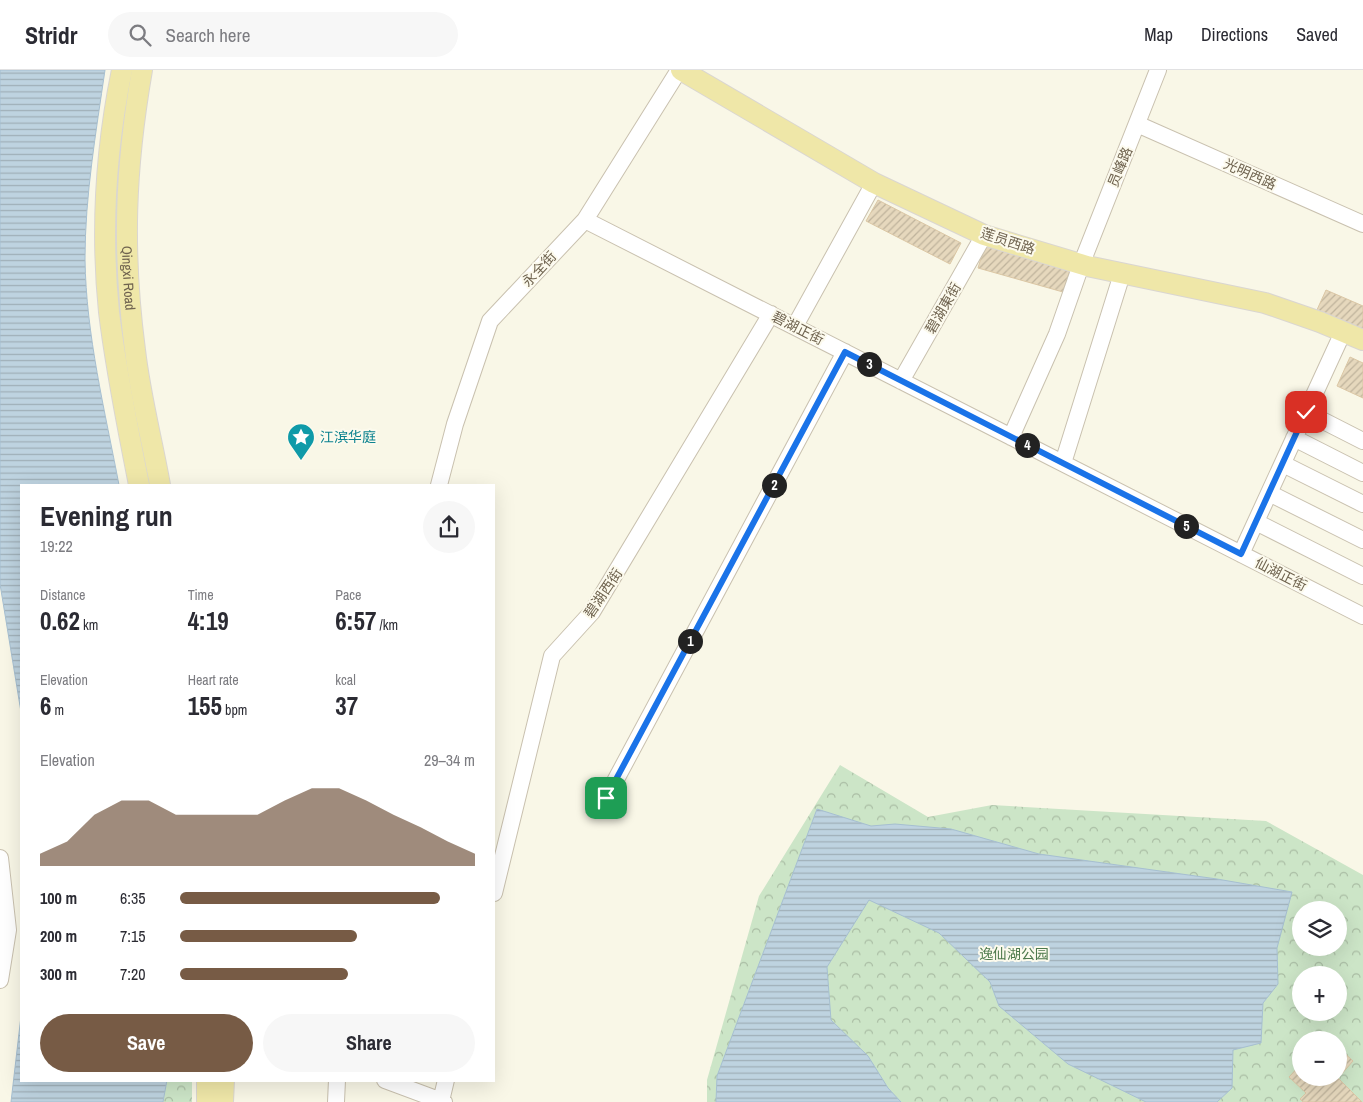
<!DOCTYPE html>
<meta charset="utf-8">
<style>
body{margin:0;font-family:"Archivo Narrow","Noto Sans SC",sans-serif;background:#f7f7f7;color:#2b2b33;height:100vh;display:flex;flex-direction:column;font-size:19px;white-space:nowrap}
*{box-sizing:border-box;margin:0}
p{font-size:16px;color:#7c7c81}
.icon{flex:none;width:28px;height:28px;fill:none;stroke:currentColor;stroke-width:2;stroke-linecap:round;stroke-linejoin:round}
.map{position:relative;flex:1;overflow:hidden}
.sheet{position:absolute;left:20px;top:414px;width:475px;height:598px;display:flex;flex-direction:column;background:#fff;border-radius:0px;box-shadow:0 5px 20px #0002}
.sheet>*{flex:none}
.tools{position:absolute;left:1292px;top:831px;display:grid;gap:10px}
.tools a{display:grid;place-items:center;width:55px;height:55px;border-radius:50%;background:#fff;box-shadow:0 5px 20px #0002;font-size:25px}
.pin{position:absolute;display:grid;place-items:center;width:42px;height:42px;color:#fff;margin:-21px;border-radius:10px;box-shadow:0 2px 8px #0006}
.km{position:absolute;width:25px;height:25px;margin:-12px;border-radius:50%;background:#222;color:#fff;font-size:14px;line-height:25px;text-align:center}
.round{display:grid;place-items:center;flex:none;width:52px;height:52px;border-radius:26px;background:#f7f7f7}
.headline{display:flex;align-items:center;justify-content:space-between;height:85px;padding:0 20px}
h1{font-size:28px;font-weight:800;line-height:38px}
.metrics{display:grid;grid-template-columns:repeat(3,1fr);gap:8px;height:85px;padding:5px 20px}
.metrics div{display:grid;align-content:center}
.metrics b{font-size:25px;font-weight:800}
.metrics small{font-size:14px;font-weight:400}
.metrics p{font-size:14px}
.chart{height:140px;padding:10px 20px}
.chart p{display:flex;justify-content:space-between}
.chart svg{width:100%;height:90px;margin-top:5px;fill:#775b45;opacity:.7}
.cta{display:flex;gap:10px;margin-top:auto;padding:10px 20px}
.cta a{flex:1;height:58px;border-radius:30px;background:#775b45;color:#fff;font-size:20px;font-weight:800;line-height:58px;text-align:center}
.cta a+a{background:#f7f7f7;color:#2b2b33}
ul{padding:0 20px;list-style:none;font-size:16px}
li{display:grid;grid-template-columns:80px 60px 1fr;align-items:center;height:38px}
li i{height:12px;border-radius:6px;background:#775b45}
header{display:flex;align-items:center;gap:30px;box-sizing:border-box;height:70px;padding:0 25px;background:#fff;border-bottom:1px solid #e1e1e2}
header strong{font-size:24px}
nav{display:flex;gap:28px;margin-inline-start:auto;font-size:18px}
.search{width:350px;height:45px;background:#f7f7f7;display:flex;align-items:center;gap:12px;box-sizing:border-box;padding:0 18px;border-radius:28px;color:#7c7c81;font-size:19px}
.map>svg:first-child{display:block}
.grass{fill:url(#grass-tufts)}
.forest{fill:url(#forest-crowns);fill-rule:evenodd}
.water{fill:url(#water-rules);stroke:#a6bfd1}
.building{fill:url(#building-hatch);stroke:#dbc7a5}
.lines{fill:none;stroke-linecap:round;stroke-linejoin:round}
.minor-casing{stroke:#c9c1af;stroke-width:18}
.major-casing{stroke:#dad6d1;stroke-width:22}
.minor{stroke:#fff;stroke-width:16}
.major{stroke:#efe7a8;stroke-width:20}
.route-casing{stroke:#fff;stroke-width:10}
.route{stroke:#1a73e8;stroke-width:6}
.labels{text-anchor:middle;dominant-baseline:central;stroke-width:4;stroke-linejoin:round;paint-order:stroke}
.street-label{font-size:14px;fill:#6f634f;stroke:#fcfaed}
.culture-label{font-size:14px;fill:#0d838f;stroke:#fcfaed;text-anchor:start}
.park-label{font-size:14px;fill:#4e7a4c;stroke:#fcfaed}
</style>
<header>
<strong>Stridr</strong>
<div class="search"><svg class="icon" aria-label="search" viewBox="0 0 24 24"><circle cx="10" cy="10" r="6"/><path d="M15 15l6 6"/></svg>Search here</div>
<nav><a>Map</a><a>Directions</a><a>Saved</a></nav>
</header>
<div class="map">
<svg width="1363" height="1032" viewBox="0 0 1363 1032">
<defs>
<pattern id="grass-tufts" width="24" height="20" patternUnits="userSpaceOnUse" patternTransform="scale(1.25)"><rect width="24" height="20" fill="#cce5c7"/><path d="M3 7l-1-3M5 7V3M7 7l1-3M15 17l-1-3M17 17v-4M19 17l1-3" fill="none" stroke="#aabda4"/></pattern>
<pattern id="forest-crowns" width="20" height="18" patternUnits="userSpaceOnUse" patternTransform="scale(1.25)"><rect width="20" height="18" fill="#cce5c7"/><path d="M2 6a3 3 0 1 1 6 0M12 15a3 3 0 1 1 6 0" fill="none" stroke="#aabda4"/></pattern>
<pattern id="water-rules" width="6" height="5" patternUnits="userSpaceOnUse" patternTransform="scale(1.25)"><rect width="6" height="5" fill="#bed3e0"/><path d="M0 2.5h6" fill="none" stroke="#9fafb8"/></pattern>
<pattern id="building-hatch" width="6" height="6" patternUnits="userSpaceOnUse" patternTransform="scale(1.25)"><rect width="6" height="6" fill="#e6d8bd"/><path d="M-1 1l2-2M0 6l6-6M5 7l2-2" fill="none" stroke="#bfb39c"/></pattern>
</defs>
<rect width="100%" height="100%" fill="#f9f7e7"/>
<path class="grass" d="M129,0H136L131,301L127,304L115,249L112,140Z"/>
<path class="forest" d="M840,695L928,747L992,735L1266,751L1363,805V1032H707V1010L759,826ZM1301,840H1339V878H1301ZM1301,905H1339V942H1301ZM1301,970H1339V1008H1301Z
M166,1010H192V1032H163Z"/>
<path class="water" d="M0,0H105C96,62 85,126 85,189C86,265 105,341 119,415H21V642L0,514Z
M817,739L871,756L895,754L951,759L1039,784L1217,809L1292,822L1277,878L1278,914L1263,933L1261,973L1233,980L1232,1018L1217,1032H1146L1068,994L999,936L990,912L939,863L869,830L827,897L831,950L868,986L888,1018L901,1032H716L717,1006Z
M21,946V1010H167L163,1032H11Z"/>
<path class="building" d="M878,130L961,173L950,194L866,151Z
M985,175L1070,200L1063,222L978,198Z
M1326,220L1363,236V262L1316,242Z
M1350,287L1363,293V328L1337,316Z
M1339,978L1353,991L1339,1007Z
M1301,994V1008H1338L1362,1032H1303L1300,1029L1306,1023L1289,1007Z"/>
<g class="lines">
<g class="minor-casing">
<path id="minor" d="M1137,54L1363,154
M585,150L1363,546
M795,256L874,113
M901,311L984,165
M1306,342L1363,371
M1011,367L1057,264L1081,195L1158,0
M1294,368L1363,403
M1063,393L1122,204
M1283,394L1363,434
M439,415L455,354L490,251L585,150L679,0
M1269,423L1363,470
M1256,452L1363,506
M1241,484L1343,262
M606,728L845,282
M0,788L8,860L0,910
M494,823L552,586L592,542L771,244
M385,1010L444,1032
M441,1031L446,1010
M336,1032L337,1010"/>
</g>
<g class="major-casing">
<g id="major">
<path d="M122,0C106,78 101,163 109,242C116,301 128,358 139,415"/>
<path id="s1" d="M142,0C125,98 122,181 135,280C140,325 152,370 160,415"/>
<path d="M681,0L874,113L984,165L1087,196L1265,233L1320,252L1363,270"/>
<path d="M207,1032V1010"/>
<path d="M223,1032L224,1010"/>
</g>
</g>
<use href="#minor" class="minor"/>
<use href="#major" class="major"/>
</g>
<g class="lines">
<g class="route-casing">
<path id="route" d="M606,728L845,282L1241,484L1306,342"/>
</g>
<use href="#route" class="route"/>
</g>
<defs>
<g id="sight-pin" transform="scale(1.4375)"><path d="M0 17L-7.5 6A9.5 9.5 0 1 1 7.5 6Z" fill="#0f9aa8" stroke="#fcfaed"/><path d="M0-6L1.8-2.2L6-1.7L2.9 1.2L3.7 5.4L0 3.3L-3.7 5.4L-2.9 1.2L-6-1.7L-1.8-2.2Z" fill="#fff"/></g>
</defs>
<g fill-rule="evenodd">
<use href="#sight-pin" x="301" y="367"/>
</g>
<g class="labels">
<g class="street-label">
<text transform="translate(1120 97) rotate(-68)">员峰路</text>
<text transform="translate(1250 104) rotate(24)">光明西路</text>
<text transform="translate(1008 171) rotate(18)">莲员西路</text>
<text transform="translate(539 199) rotate(-47)">永全街</text>
<text stroke="none"><textPath href="#s1" startOffset="209">Qingxi Road</textPath></text>
<text transform="translate(943 238) rotate(-60)">碧湖東街</text>
<text transform="translate(798 258) rotate(27)">碧湖正街</text>
<text transform="translate(1281 504) rotate(27)">仙湖正街</text>
<text transform="translate(603 523) rotate(-56)">碧湖西街</text>
</g>
<g class="culture-label">
<text x="320" y="367">江滨华庭</text>
</g>
<g class="park-label">
<text x="1014" y="884">逸仙湖公园</text>
</g>
</g>
</svg>
<div class="tools">
<a><svg class="icon" aria-label="layers" viewBox="0 0 24 24"><path d="M12 4l9 5-9 5-9-5zM3 14l9 5 9-5"/></svg></a>
<a>+</a>
<a>−</a>
</div>
<div class="pin" style="left:606px;top:728px;background:#1e9e55"><svg class="icon" aria-label="arrive" viewBox="0 0 24 24"><path d="M6 21V4h12l-3 4 3 4H6"/></svg></div>
<div class="pin" style="left:1306px;top:342px;background:#d93025"><svg class="icon" aria-label="check" viewBox="0 0 24 24"><path d="M5 12l5 5 9-10"/></svg></div>
<b class="km" style="left:690px;top:571px">1</b>
<b class="km" style="left:774px;top:415px">2</b>
<b class="km" style="left:869px;top:294px">3</b>
<b class="km" style="left:1027px;top:375px">4</b>
<b class="km" style="left:1186px;top:456px">5</b>
<section class="sheet">
<div class="headline"><div><h1>Evening run</h1><p>19:22</p></div><a class="round"><svg class="icon" aria-label="share" viewBox="0 0 24 24"><path d="M12 15V3M7 8l5-5 5 5M5 13v7h14v-7"/></svg></a></div>
<div class="metrics">
<div><p>Distance</p><b>0.62<small> km</small></b></div>
<div><p>Time</p><b>4:19</b></div>
<div><p>Pace</p><b>6:57<small> /km</small></b></div>
</div>
<div class="metrics">
<div><p>Elevation</p><b>6<small> m</small></b></div>
<div><p>Heart rate</p><b>155<small> bpm</small></b></div>
<div><p>kcal</p><b>37</b></div>
</div>
<div class="chart"><p><span>Elevation</span>29–34 m</p>
<svg viewBox="0 0 160 44" preserveAspectRatio="none"><path d="M0 44V38L10 32L20 19L30 12L40 12L50 19L60 19L70 19L80 19L90 12L100 6L110 6L120 12L130 19L140 25L150 32L160 38V44z"/></svg>
</div>
<ul>
<li><b>100 m</b>6:35<i style="width:88%"></i></li>
<li><b>200 m</b>7:15<i style="width:60%"></i></li>
<li><b>300 m</b>7:20<i style="width:57%"></i></li>
</ul>
<div class="cta"><a>Save</a><a>Share</a></div>
</section>
</div>
